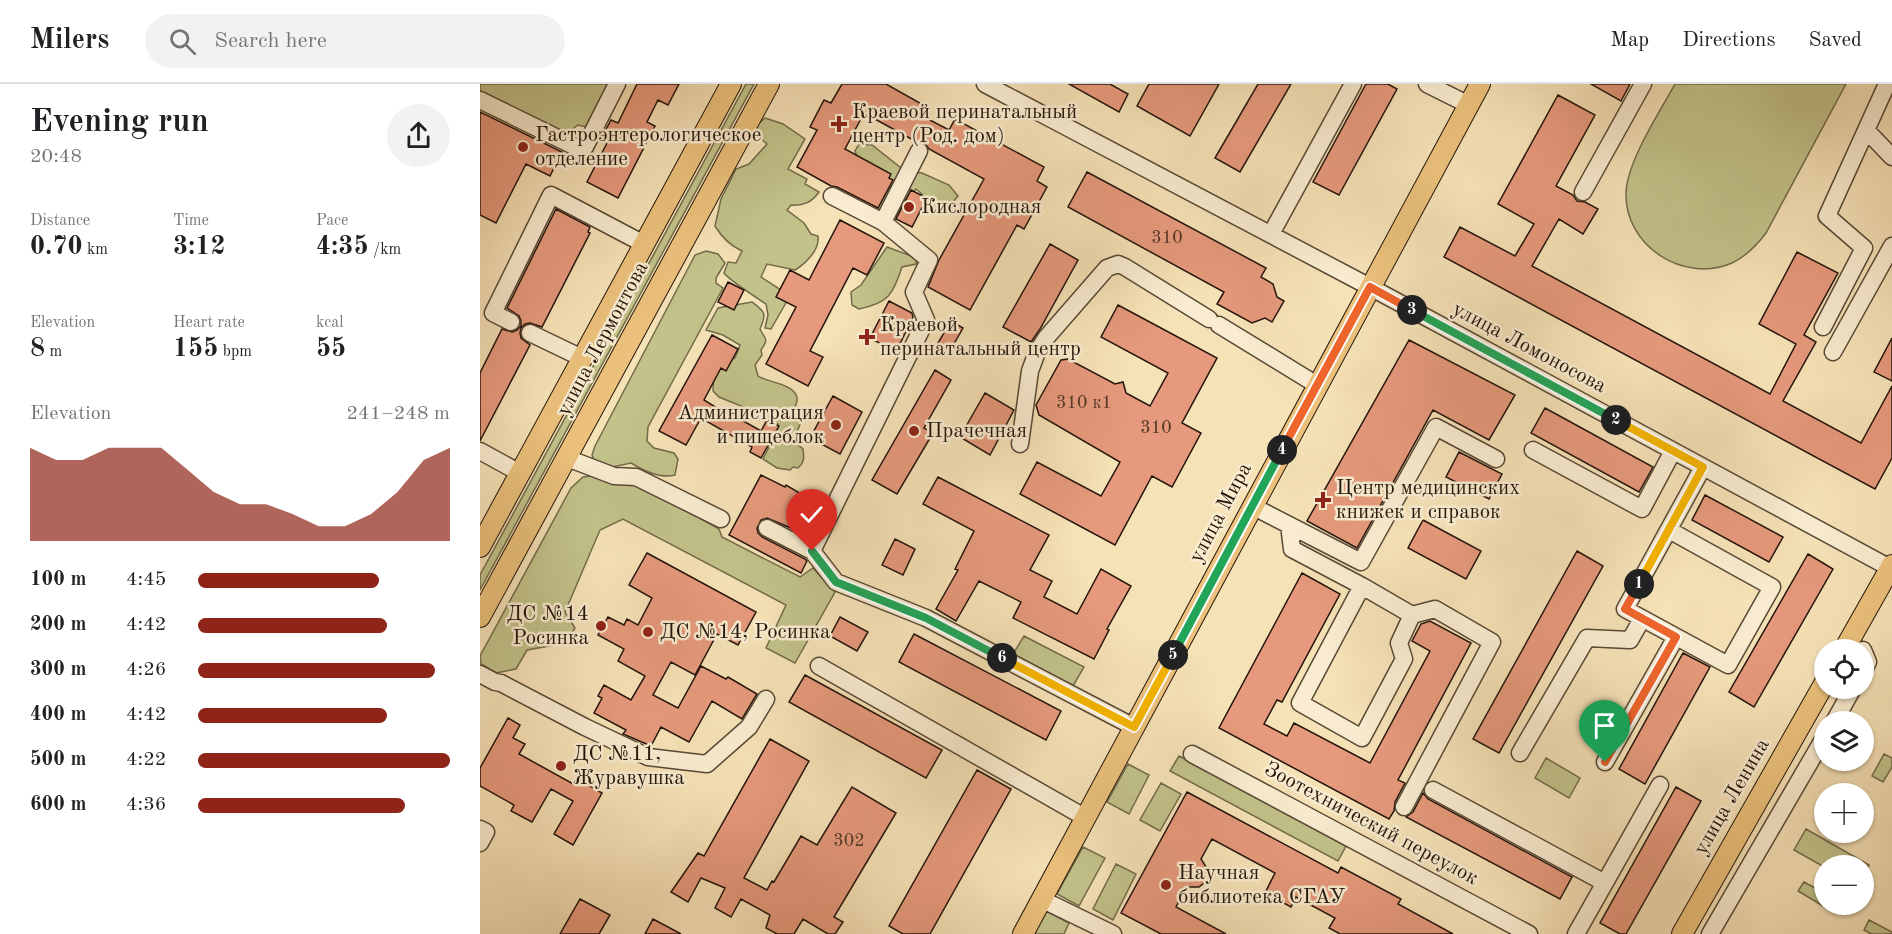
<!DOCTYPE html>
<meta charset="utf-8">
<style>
body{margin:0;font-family:"Old Standard TT",serif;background:#f2f2f2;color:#202124;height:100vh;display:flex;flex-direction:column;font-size:22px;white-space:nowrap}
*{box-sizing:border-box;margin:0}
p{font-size:20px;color:#757577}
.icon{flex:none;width:33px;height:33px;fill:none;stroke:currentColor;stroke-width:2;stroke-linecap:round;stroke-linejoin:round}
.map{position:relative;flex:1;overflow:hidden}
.drawer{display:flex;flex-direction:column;background:#fff;width:480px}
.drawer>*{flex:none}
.tools{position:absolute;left:1334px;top:555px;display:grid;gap:12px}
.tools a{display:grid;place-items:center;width:60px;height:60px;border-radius:50%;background:#fff;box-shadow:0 2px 4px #0004;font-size:30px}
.pin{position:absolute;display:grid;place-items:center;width:51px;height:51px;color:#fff;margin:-62px -26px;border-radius:50% 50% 50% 0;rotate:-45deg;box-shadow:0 0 6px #0007}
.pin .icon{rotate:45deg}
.km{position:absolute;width:30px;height:30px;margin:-15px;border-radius:50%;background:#222;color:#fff;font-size:16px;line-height:30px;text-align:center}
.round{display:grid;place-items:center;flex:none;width:63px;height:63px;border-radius:32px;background:#f2f2f2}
.overview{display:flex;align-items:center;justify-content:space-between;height:102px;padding:0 30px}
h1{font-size:33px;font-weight:800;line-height:45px}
.figures{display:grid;grid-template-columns:repeat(3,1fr);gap:9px;height:102px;padding:6px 30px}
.figures div{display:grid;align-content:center}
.figures b{font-size:26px;font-weight:800}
.figures small{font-size:16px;font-weight:400}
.figures p{font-size:16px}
.chart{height:168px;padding:12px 30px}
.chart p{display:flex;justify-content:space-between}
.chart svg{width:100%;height:108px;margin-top:6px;fill:#8f2418;opacity:.7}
ul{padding:0 30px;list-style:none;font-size:20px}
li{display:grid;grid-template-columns:96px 72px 1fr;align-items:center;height:45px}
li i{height:15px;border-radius:8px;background:#8f2418}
header{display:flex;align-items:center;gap:36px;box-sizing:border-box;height:84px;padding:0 30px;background:#fff;border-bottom:2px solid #e0e0e0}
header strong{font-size:28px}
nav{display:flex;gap:33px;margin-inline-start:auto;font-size:21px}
.search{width:420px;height:54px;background:#f2f2f2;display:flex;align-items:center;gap:15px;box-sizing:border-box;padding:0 21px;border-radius:33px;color:#757577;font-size:22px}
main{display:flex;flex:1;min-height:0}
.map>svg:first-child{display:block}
.green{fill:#c2c28a;stroke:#726b4a;stroke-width:1.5}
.building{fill:#e6997c;stroke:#23140a;stroke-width:1.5}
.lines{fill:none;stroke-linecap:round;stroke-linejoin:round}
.minor-casing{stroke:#584835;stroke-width:19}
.major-casing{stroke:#23140a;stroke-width:22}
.minor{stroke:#f9ecd0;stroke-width:16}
.major{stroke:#ebc17c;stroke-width:20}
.split-1-casing{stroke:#fff;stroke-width:12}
.split-2-casing{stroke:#fff;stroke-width:12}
.split-3-casing{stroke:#fff;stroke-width:12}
.split-4-casing{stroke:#fff;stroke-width:12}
.split-5-casing{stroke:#fff;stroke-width:12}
.split-6-casing{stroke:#fff;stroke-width:12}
.split-7-casing{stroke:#fff;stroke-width:12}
.split-1{stroke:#f0652b;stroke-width:8}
.split-2{stroke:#f5b400;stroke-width:8}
.split-3{stroke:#22a559;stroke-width:8}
.split-4{stroke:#f0652b;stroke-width:8}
.split-5{stroke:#22a559;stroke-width:8}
.split-6{stroke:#f5b400;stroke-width:8}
.split-7{stroke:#22a559;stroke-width:8}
.poi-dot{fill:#8f2418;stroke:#f9ecd0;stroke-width:2}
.labels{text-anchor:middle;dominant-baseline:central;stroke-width:5;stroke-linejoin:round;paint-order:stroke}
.number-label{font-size:18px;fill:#543526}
.poi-label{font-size:21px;fill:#23140a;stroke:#f9ecd0;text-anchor:start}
.street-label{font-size:21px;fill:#23140a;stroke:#f9ecd0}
</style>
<header>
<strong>Milers</strong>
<div class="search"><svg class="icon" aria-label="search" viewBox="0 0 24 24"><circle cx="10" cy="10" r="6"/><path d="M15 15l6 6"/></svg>Search here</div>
<nav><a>Map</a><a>Directions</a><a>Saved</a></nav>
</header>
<main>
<section class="drawer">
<div class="overview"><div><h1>Evening run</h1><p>20:48</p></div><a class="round"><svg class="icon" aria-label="share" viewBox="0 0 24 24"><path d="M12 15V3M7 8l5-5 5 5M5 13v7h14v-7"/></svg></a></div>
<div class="figures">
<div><p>Distance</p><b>0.70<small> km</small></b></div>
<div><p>Time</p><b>3:12</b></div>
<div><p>Pace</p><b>4:35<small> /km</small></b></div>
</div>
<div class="figures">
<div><p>Elevation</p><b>8<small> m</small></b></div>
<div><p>Heart rate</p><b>155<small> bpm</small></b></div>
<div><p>kcal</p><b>55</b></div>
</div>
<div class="chart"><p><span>Elevation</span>241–248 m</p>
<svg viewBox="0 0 160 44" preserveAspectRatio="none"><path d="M0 44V6L10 11L20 11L30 6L40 6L50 6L60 15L70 24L80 29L90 29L100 33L110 38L120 38L130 33L140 24L150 11L160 6V44z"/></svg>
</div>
<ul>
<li><b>100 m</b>4:45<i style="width:72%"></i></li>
<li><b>200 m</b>4:42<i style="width:75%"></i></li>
<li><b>300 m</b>4:26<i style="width:94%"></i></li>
<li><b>400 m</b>4:42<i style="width:75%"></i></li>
<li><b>500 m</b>4:22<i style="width:100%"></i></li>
<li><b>600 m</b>4:36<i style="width:82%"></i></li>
</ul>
</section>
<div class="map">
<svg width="1412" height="850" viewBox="0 0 1412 850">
<rect width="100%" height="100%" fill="#f6e2b7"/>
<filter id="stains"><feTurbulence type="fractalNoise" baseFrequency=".00333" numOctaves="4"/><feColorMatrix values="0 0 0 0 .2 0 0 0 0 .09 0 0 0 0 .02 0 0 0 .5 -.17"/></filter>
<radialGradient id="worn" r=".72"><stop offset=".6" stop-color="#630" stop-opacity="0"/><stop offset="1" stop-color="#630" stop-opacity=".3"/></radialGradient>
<path class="green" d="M0,0H133L111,44L98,41L83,52L0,10Z
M266,0H274L0,506V491Z
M1195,0H1366L1286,149C1277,161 1267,172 1252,179C1204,200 1144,162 1146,108C1148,76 1179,29 1195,0Z
M285,34L303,40L325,55L308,85L327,95L325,100L339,108C332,118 324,122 311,121L307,126L324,139L331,150L338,152C340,166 325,180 315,186L287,180L281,193L304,208L307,217L291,245L285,244L288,231L286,220C277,214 249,196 244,189L248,178L256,179L262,167C251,162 241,152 235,142L241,115L256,85L269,80L287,60L279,53L277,41Z
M379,60L392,61L425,87L442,89L469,101L478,112C471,121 460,132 449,120C443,114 445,111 436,105L425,117L415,135L401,131L393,118L375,67Z
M407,163L437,174L436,180L422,183C413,211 408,219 379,225L372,221L371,208L381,201Z
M226,167L238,170L245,179L236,194V199L243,204L168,343L167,357L174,364L194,369L198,375L195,391C181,395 164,387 151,379L123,385L115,380L112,371L115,362L215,171Z
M272,218C285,228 287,229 280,245C286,257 289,254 281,266L282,271L275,281L278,292C288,299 319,300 317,317C316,320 315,323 314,327L321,332V338L313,357L323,365C324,373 325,378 318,384L313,383L310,386L297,384L283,375L297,347L298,340L277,335L271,326L239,313L233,307L234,284L255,274L260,261L243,251L226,246L238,224Z
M118,391L155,398L239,445L242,453L320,493L333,484L355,508L315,579L286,564L306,521L143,435L120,446L85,528L95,544L86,559L47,566L36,585L16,589L1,580L0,572L91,404L103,393Z
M329,432L331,433V437L337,440L334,452L331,449L328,453L323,451L322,445Z
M544,552L604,583L593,602L533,570Z
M1404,670L1412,674V683L1403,698L1392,692Z
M699,672L866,762L858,777L690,687Z
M1066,674L1100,694L1089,714L1055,694Z
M648,680L669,691L649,730L627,718Z
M681,699L701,710L680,747L660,736Z
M1326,745L1389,781L1383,791V782H1344V783L1314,766Z
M603,763L625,774L599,822L577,810Z
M636,780L656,790L633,836L613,825Z
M1324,798L1344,809V820L1358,821L1353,828L1318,807Z
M566,827L589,839L584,850H554Z
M1389,836L1412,848V850H1391L1384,846Z"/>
<path class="building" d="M157,0H199L188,21L178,16L167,38L175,42L138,114L107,98L128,57L122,53L131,36L138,39Z
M362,0H406L447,23L442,32L469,46L475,35L564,83L557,97L567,103L544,145L537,141L490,226L448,203L459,176L504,95L449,65L444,58L435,57L384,29L365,65L411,90L409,94L413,96L398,124L357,103L351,102L317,83L337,46L330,43L344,16L351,19Z
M589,0H630L648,10L639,28Z
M669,0H739L710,52L657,22Z
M778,0H811L760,88L735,74Z
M886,0H908L917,5L859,111L833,98Z
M1111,0H1150L1141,17Z
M1078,11L1115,31L1076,102L1093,111L1097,117L1105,118L1118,125L1103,150L1079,135L1052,182L1290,310L1316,260L1279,240L1317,168L1358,189L1324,251L1336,258L1303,317L1381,359L1412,302V374L1395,405L964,173L980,143L1035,172L1054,140L1018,120Z
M0,28L82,68L70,92L46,80L16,139L0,131Z
M607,88L786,184L781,193L793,200L797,213L804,217L792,238L785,234L772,239L737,220L744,208L588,123Z
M431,106L447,114L432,143L416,135Z
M76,125L110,143L108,148L110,149L62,243L50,239L45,240L41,244L40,249L41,254L50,261L0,357V289L22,245L32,248L37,246L41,242V237L39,232L27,224Z
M360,136L404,159L387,191L373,184L330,267L343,273L328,302L286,280L316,223L296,213L310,186L329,196Z
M570,160L598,176L560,245L551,258L523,243Z
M248,198L264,206L254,226L238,218Z
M409,217L432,229L433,233L416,268L390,254Z
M638,221L737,274L702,339L721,349L692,403L672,392L635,461L540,410L557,378L621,412L640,378L559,331L556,321L581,276L588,275L635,300L643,298L646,309L670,322L688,289L621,253Z
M471,237L483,244L467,272L455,264Z
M232,251L258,265L246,287L241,284L224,316L256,336L258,334L281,347L287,336L299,342L281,374L270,368L272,363L221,334L206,361L179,347Z
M1412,254V297L1394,288Z
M929,256L1035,311L1009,356L953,326L877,464L827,437Z
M455,286L471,296L444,344L453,349L417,410L392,396Z
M505,309L534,326L510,371L480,353Z
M353,312L382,328L360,370L330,354Z
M1065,324L1173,383L1159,408L1051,349Z
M979,368L1022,390L1009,415L966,393Z
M281,391L305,403L306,401L328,414L324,421L327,422L321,433L318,432L311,444L287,434L281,436L277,444L278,449L282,453L325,475L327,477L321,489L249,451Z
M458,393L569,451L550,486L572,497L564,513L597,530L621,485L651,502L627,545L629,546L614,575L533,534L541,518L499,497L476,537L456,525L478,486L475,485L494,447L443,420Z
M1225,411L1303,453L1289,478L1212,436Z
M943,436L1001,467L986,495L928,464Z
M415,455L435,465L423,491L402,481Z
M1097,467L1123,482L1019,669L993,655Z
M167,469L276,528L258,561L237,550L215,591L191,578L173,611L198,624L221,582L246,595L248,593L277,610L262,635L232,617L209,658L181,643L171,662L143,650L146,646L114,629L122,614L118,612L124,601L151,616L165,592L138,577L144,565L118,551L128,533L144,541L147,535L158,541L172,514L149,501Z
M1328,470L1353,485L1274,623L1249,608Z
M822,489L860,510L802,618L797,616L784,640L807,652L814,639L890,679L950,567L932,557L941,540L950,537L991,559L918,696L925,699L915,718L914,727L909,735L739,644Z
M360,533L388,548L377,567L350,552Z
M434,550L581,627L566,656L419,578Z
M1203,569L1230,583L1165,700L1139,685Z
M325,591L462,666L446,694L309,618Z
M28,634L40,641L33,654L45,660L39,670L95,701L98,695L122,709L93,761L74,750L93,717L71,705L52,738L31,727L34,721L0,702V684Z
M290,655L329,677L264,794L287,806L292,797L294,798L321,752L337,761L372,703L416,729L354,833L363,838L355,850H348L323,835L314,850H297L286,844L290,831L261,815L251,833L235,824L245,804L221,794L208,818L191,808L218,769L224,772Z
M497,686L531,705L450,850H423L409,842Z
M1196,703L1221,717L1146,850H1140L1120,839Z
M707,708L858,789L861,783L921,815L918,820L973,850H860L849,844L855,834L816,813L811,823L785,809L795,789L732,755L721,775L728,786V796L719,803H706L696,823L746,850H681L641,829Z
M943,709L948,715L1092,793L1080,815L926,733L933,728Z
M100,815L130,831L119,850H80Z
M173,835L201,850H165Z"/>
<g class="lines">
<g class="minor-casing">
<path id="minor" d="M505,0L890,203L1412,485
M947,0L989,21
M0,16L100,65L105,63L137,0
M1387,47L1412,73
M1103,108L1163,0
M403,138L439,67
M791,150L873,0
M31,238L13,229L71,111L164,160
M739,241L837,301
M1343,243L1384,164L1347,132L1407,0
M50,249L102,274
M1353,268L1412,162
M540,360L550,287L557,268L566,254L627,184L638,180L645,183L729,235
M1053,366L1162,425L1193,367
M0,367L40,389
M87,374L134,392L156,393L241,435
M772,422L881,478L956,343L1016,375
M809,441L812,465L882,502L820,619L882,654L924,575L919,559L932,531L882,502
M287,444L332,467L356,498L446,534L654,643
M1189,446L1292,503L1248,581L1145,525L1223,383
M332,467L446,236L434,208L449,176L403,138L352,112
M1383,566L1388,578L1383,587
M339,582L606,734
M0,590L15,598L21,599L105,643L168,673L227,680L269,643L286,615
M1354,638L1373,604
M1040,669L1107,554L1150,556L1162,535
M712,670L1049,850
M1125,678L1196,553
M953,706L1125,799
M924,723L1012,558L955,525L932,531
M0,745L6,748L0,759
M561,815L633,850
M1096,850L1180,701
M1230,850L1344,654"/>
</g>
<g class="major-casing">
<path id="major" d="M0,463L251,0
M0,533L289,0
M1364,566L1412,481
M543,850L1000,0
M1202,850L1344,600"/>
</g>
<use href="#minor" class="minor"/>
<use href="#major" class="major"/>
</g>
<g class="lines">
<g class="split-1-casing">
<path id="split-1" d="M1125,678L1196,553L1145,525L1159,500"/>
</g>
<g class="split-2-casing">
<path id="split-2" d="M1136,336L1223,383L1159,500"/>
</g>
<g class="split-3-casing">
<path id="split-3" d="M932,226L1136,336"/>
</g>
<g class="split-4-casing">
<path id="split-4" d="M802,366L890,203L932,226"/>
</g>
<g class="split-5-casing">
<path id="split-5" d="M693,571L802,366"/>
</g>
<g class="split-6-casing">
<path id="split-6" d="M522,574L654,643L693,571"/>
</g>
<g class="split-7-casing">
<path id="split-7" d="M332,467L356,498L446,534L522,574"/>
</g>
<use href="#split-1" class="split-1"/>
<use href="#split-2" class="split-2"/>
<use href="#split-3" class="split-3"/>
<use href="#split-4" class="split-4"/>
<use href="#split-5" class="split-5"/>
<use href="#split-6" class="split-6"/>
<use href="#split-7" class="split-7"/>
</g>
<g class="poi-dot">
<path d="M356 31h6v6h6v6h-6v6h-6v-6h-6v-6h6z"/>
<circle cx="43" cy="63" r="6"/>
<circle cx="429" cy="123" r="6"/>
<path d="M384 244h6v6h6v6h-6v6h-6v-6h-6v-6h6z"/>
<circle cx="356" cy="341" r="6"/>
<circle cx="434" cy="347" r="6"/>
<path d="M840 407h6v6h6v6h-6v6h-6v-6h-6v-6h6z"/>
<circle cx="121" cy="542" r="6"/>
<circle cx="168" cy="548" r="6"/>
<circle cx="81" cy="682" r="6"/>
<circle cx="686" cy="801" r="6"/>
</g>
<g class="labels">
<g class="number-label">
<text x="687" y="154">310</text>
<text x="604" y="319">310 к1</text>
<text x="676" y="344">310</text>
<text x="369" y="757">302</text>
</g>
<g class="poi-label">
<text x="372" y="28">Краевой перинатальный<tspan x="372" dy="24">центр (Род. дом)</tspan></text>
<text x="55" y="51">Гастроэнтерологическое<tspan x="55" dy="24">отделение</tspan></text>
<text x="441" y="123">Кислородная</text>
<text x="400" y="241">Краевой<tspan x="400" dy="24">перинатальный центр</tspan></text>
<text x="344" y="329" text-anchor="end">Администрация<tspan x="344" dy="24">и пищеблок</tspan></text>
<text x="446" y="347">Прачечная</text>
<text x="856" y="404">Центр медицинских<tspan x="856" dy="24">книжек и справок</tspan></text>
<text x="109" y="530" text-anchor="end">ДС №14<tspan x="109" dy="24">Росинка</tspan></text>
<text x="180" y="548">ДС №14, Росинка</text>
<text x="93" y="670">ДС №11,<tspan x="93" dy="24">Журавушка</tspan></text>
<text x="698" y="789">Научная<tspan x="698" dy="24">библиотека СГАУ</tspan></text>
</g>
<g class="street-label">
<text transform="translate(123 255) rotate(-62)">улица Лермонтова</text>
<text transform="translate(1049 264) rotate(28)">улица Ломоносова</text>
<text transform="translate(741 429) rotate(-62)">улица Мира</text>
<text transform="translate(1252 713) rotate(-60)">улица Ленина</text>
<text transform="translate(891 740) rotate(28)">Зоотехнический переулок</text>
</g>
</g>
<rect width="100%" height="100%" filter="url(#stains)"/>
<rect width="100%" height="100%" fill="url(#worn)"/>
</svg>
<div class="tools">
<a><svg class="icon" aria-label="locate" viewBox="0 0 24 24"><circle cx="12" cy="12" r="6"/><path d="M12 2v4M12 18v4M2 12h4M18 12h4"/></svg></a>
<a><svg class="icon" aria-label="layers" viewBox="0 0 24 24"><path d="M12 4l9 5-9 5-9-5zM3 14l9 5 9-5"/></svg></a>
<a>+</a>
<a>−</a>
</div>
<div class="pin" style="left:1125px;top:678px;background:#1e9e55"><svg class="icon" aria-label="arrive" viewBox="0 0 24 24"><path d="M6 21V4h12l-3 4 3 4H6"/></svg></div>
<div class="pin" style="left:332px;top:467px;background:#d93025"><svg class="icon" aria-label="check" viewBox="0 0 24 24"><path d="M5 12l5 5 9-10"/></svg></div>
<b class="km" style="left:1159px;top:500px">1</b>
<b class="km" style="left:1136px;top:336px">2</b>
<b class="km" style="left:932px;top:226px">3</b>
<b class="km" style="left:802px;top:366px">4</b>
<b class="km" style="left:693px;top:571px">5</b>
<b class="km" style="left:522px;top:574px">6</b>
</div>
</main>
